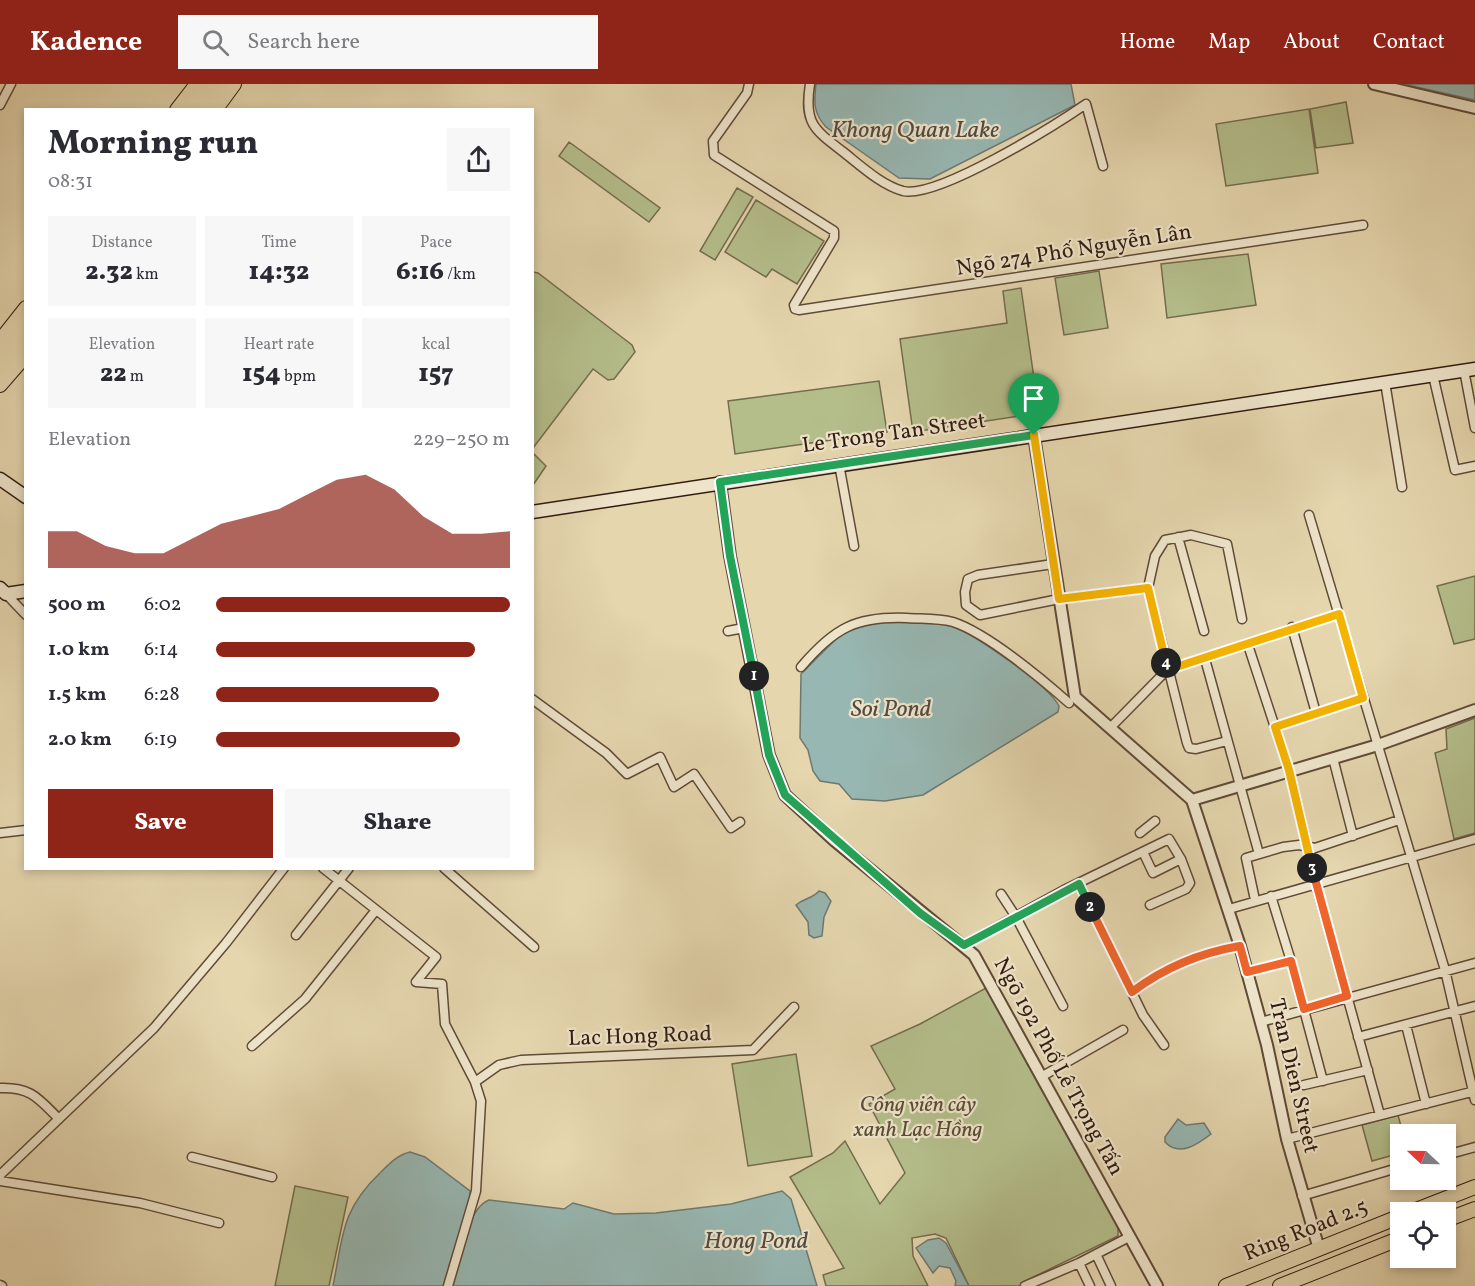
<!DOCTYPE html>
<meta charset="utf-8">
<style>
body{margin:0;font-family:Vollkorn,serif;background:#f7f7f7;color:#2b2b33;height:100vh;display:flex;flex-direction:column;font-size:22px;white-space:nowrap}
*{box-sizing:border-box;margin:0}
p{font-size:20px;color:#7c7c81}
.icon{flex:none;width:33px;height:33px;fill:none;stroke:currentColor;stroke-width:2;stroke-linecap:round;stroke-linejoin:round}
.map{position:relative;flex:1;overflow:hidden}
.drawer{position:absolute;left:24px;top:24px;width:510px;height:762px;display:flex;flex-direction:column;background:#fff;border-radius:0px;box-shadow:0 3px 9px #0003}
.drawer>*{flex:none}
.needle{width:39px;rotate:292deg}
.buttons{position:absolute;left:1390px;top:1040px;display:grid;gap:12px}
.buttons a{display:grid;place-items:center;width:66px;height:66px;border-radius:0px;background:#fff;box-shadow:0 3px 9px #0003;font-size:30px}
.pin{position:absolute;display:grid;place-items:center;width:51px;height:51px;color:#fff;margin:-62px -26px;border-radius:50% 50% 50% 0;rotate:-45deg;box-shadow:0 0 6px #0007}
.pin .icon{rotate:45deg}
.km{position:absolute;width:30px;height:30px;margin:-15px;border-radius:50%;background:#222;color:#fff;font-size:16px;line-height:30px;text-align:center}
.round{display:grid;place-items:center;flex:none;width:63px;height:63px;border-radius:0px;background:#f7f7f7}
.summary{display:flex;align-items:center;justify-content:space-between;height:102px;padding:0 24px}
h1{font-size:33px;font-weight:800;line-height:45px}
.figures{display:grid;grid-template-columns:repeat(3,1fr);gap:9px;height:102px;padding:6px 24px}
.figures div{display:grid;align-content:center;border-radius:0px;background:#f7f7f7;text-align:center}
.figures b{font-size:26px;font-weight:800}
.figures small{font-size:16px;font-weight:400}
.figures p{font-size:16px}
.chart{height:168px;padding:12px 24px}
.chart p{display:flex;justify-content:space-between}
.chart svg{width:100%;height:108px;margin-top:6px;fill:#8f2418;opacity:.7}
.action{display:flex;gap:12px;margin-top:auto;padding:12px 24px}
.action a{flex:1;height:69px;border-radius:0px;background:#8f2418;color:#fff;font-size:24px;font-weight:800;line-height:69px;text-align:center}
.action a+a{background:#f7f7f7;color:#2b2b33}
ul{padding:0 24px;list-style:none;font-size:20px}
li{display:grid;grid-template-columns:96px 72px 1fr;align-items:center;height:45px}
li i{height:15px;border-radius:8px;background:#8f2418}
header{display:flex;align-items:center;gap:36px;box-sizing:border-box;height:84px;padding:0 30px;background:#8f2418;color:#fff}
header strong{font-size:28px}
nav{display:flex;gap:33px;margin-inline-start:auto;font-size:21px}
.search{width:420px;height:54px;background:#f7f7f7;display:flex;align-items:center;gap:15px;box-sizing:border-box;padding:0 21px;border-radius:0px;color:#7c7c81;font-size:22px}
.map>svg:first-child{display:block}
.green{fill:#b4be8b;stroke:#746c4e;stroke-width:1.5}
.water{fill:#97b7b2;stroke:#6f7971;stroke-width:1.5}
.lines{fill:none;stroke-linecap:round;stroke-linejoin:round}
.minor-casing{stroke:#604a38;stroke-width:11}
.tertiary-casing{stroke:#604a38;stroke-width:14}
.secondary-casing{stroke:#331b10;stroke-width:15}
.primary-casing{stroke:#331b10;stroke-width:16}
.trunk-casing{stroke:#331b10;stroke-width:16}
.minor{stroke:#eee4ca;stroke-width:8}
.tertiary{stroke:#eee4ca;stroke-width:10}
.secondary{stroke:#eee4ca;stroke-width:12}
.primary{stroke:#e5d6ae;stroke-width:14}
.trunk{stroke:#e5d6ae;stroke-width:14}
.split-1-casing{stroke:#fff;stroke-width:12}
.split-2-casing{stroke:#fff;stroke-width:12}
.split-3-casing{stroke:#fff;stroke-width:12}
.split-4-casing{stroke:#fff;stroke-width:12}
.split-5-casing{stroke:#fff;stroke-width:12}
.split-1{stroke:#22a559;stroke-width:8}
.split-2{stroke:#22a559;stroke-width:8}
.split-3{stroke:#f0652b;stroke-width:8}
.split-4{stroke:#f5b400;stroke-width:8}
.split-5{stroke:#f5b400;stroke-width:8}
.labels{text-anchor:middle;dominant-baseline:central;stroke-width:4.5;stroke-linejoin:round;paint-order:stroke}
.street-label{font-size:22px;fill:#331b10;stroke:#eee4ca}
.park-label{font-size:22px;font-style:italic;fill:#5a4c35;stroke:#eee4ca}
.water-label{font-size:24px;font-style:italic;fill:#514a41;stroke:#eee4ca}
</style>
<header>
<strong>Kadence</strong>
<div class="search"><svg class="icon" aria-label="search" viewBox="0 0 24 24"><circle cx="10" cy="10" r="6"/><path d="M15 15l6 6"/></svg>Search here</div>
<nav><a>Home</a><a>Map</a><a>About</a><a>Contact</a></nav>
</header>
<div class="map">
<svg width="1475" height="1202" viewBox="0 0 1475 1202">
<rect width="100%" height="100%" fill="#e5d6ae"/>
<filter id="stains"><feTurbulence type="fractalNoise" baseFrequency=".00333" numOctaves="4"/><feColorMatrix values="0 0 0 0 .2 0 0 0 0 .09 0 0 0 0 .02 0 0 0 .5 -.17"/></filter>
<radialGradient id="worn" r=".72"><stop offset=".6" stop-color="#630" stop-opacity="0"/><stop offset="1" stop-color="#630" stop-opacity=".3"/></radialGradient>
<path class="green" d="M1346,18L1353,59L1316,64L1310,25Z
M1309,25L1318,89L1226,102L1216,40Z
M569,58L660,124L649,138L559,72Z
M737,104L753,113L715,176L700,167Z
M756,116L824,157L797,200L772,185L766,193L725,168Z
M1248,170L1256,221L1167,234L1161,180Z
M1099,187L1108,244L1064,251L1055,194Z
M533,188L538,189L619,251L632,261L635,268L614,295L608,296L593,285L533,364Z
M1021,204L1039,329L913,348L900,255L1007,239L1003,207Z
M879,297L887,348L735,370L728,317Z
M533,369L546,382L533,401Z
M1475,492V555L1454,560L1437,502Z
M1475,634V749L1454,755L1435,669L1447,665L1446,645Z
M986,904L1080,1075L1118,1137V1152L1021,1199L1022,1202H969L946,1154L935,1150L912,1154L913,1172L928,1202H826L823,1191L844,1184L790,1093L833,1069L845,1057L880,1120L905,1089L869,1020L895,1005L871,962L920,940Z
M796,970L812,1072L748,1082L732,980Z
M1398,1031L1403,1050H1401V1069L1372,1077L1362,1041Z
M295,1102L348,1113L329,1202H275Z"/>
<path class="water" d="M816,0H1071L1075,21L930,95L899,94L826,43C813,29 814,18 816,0Z
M1403,0H1475V16Z
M897,536C914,538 936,536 952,542C974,550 1049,602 1059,622L1058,628L923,711L885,717L852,715L839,700L820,697L813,687L808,666L800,654L801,590L841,550L856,542Z
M819,807L825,809L831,817L824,833L822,852L814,854L809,851L808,838L796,821C804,814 812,815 819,807Z
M1178,1035L1186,1041L1204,1039L1211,1050C1197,1061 1179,1073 1165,1058V1053Z
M410,1068L425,1073L470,1107L471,1117L443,1202H333C343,1152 341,1126 380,1089C389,1080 397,1071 410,1068Z
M782,1107L791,1115L817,1202H451C457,1179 467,1124 489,1116L564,1125L573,1119L614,1130L656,1129L731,1120Z
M939,1154L946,1159L969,1202H955L956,1197L950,1184L939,1182L933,1189L916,1164L928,1156Z"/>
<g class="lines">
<g class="minor-casing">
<path id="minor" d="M749,0L747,9L713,57L714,71L834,147V154L794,221L795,225L799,226L1363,141
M810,0C804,38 813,45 842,67C860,81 881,101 903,107C937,115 1054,42 1086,20L1103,82
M0,21L11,0
M1464,286L1475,344
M1433,291L1455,386L1475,382
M1385,298L1402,403
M839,380L854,462
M1309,431L1445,886L1475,1016
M1178,453L1204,547
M1053,480L978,491L968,495L965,508L966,521L980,531L1059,515L1148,504
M6,510L26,531
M1292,543L1316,629
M728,547L744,544
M1248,561L1289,686L1316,800L1380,1031
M1205,575L1259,770
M801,583C834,544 856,532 907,534C922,535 938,534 953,538C987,549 1042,595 1069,619
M532,615L606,669L627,690L660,673L674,703L694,690L731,744L740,738
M1111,643L1167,586L1339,530
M1275,643L1363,614
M1227,657L1196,665L1189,664L1187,659L1148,504L1155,472L1165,456L1191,451L1227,460L1242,535
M1333,674L1353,752
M0,749L26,746
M1140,749L1155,737
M1143,768L1153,789L1181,775
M323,784L436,873L416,898L442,900L445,940L475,998L481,1017L476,1107L448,1202
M444,784L534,863
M1079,800L1143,931L1164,961
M1001,810L1016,833L1063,922
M1271,812L1291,877
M1255,816L1246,774L1283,763L1299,761L1315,764L1399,736
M1229,825L1475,755
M296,851L349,784
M964,861L1064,806L1169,755L1181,775L1190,799L1186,805L1150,821
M1247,888L1291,877L1323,997
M1132,908C1165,883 1199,869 1240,862
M1261,938L1475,879
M1406,941L1426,1020
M1358,953L1475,922
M252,962L305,915L376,826
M1041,993L1123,946
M475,998L499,981L521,976L753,966L794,923
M1304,1001L1368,986
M0,1004C31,1003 38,1014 59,1035
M1287,1055L1475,1007
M1446,1071L1475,1063
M192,1073L272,1093
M0,1091L154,944L226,859L284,784
M0,1097L140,1119L219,1139
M1302,1112L1401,1083
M1096,1170L1111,1202
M1079,1179L1090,1202
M0,1201L2,1202
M1025,1202L1079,1179L1129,1153"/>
</g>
<g class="tertiary-casing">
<path id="tertiary" d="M1374,0L1475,24
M1034,352L1075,613L1192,716L1240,862L1267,961L1287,1055L1319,1165
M720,398L730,472L769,671L785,711L835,757L974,871L1157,1202
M1192,716L1378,661L1475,626"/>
</g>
<g class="secondary-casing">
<path id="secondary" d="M0,395L26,413
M532,428L1475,285
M0,504L6,510L26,507"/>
</g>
<g class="primary-casing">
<path id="primary" d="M177,26L197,0
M215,26L234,0
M0,257L26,224
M0,301L26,271
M1411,1128L1475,1103
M1446,1136L1475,1125
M1226,1202L1401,1132
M1280,1202L1401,1154"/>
</g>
<g class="trunk-casing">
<path id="trunk" d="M188,26L207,0
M200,26L219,0
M0,269L26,237
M0,283L26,253"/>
</g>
<use href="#minor" class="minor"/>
<use href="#tertiary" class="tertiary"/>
<use href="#secondary" class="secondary"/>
<use href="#primary" class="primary"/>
<use href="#trunk" class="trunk"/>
</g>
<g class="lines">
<g class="split-1-casing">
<path id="split-1" d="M754,592L730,472L720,398L1034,351"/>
</g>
<g class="split-2-casing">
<path id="split-2" d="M754,592L769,671L785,711L920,829L964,861L1079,800L1090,823"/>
</g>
<g class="split-3-casing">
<path id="split-3" d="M1090,823L1132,908C1165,883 1199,869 1240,862L1247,888L1291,877L1304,925L1347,912L1312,784"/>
</g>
<g class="split-4-casing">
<path id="split-4" d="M1166,579L1167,586L1339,530L1363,614L1275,643L1289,686L1312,784"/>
</g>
<g class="split-5-casing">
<path id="split-5" d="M1034,351L1059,515L1148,504L1166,579"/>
</g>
<use href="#split-1" class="split-1"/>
<use href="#split-2" class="split-2"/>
<use href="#split-3" class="split-3"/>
<use href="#split-4" class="split-4"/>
<use href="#split-5" class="split-5"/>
</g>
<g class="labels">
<g class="street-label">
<text transform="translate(1074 167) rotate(-9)">Ngõ 274 Phố Nguyễn Lân</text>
<text transform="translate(894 350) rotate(-8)">Le Trong Tan Street</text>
<text transform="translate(640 953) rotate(-2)">Lac Hong Road</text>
<text transform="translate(1058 983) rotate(61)">Ngõ 192 Phố Lê Trọng Tấn</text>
<text transform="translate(1293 992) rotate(77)">Tran Dien Street</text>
<text transform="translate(1306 1147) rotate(-22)">Ring Road 2.5</text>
</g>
<g class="park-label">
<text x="918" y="1021">Công viên cây<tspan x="918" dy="25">xanh Lạc Hồng</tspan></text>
</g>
<g class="water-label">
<text x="915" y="47">Khong Quan Lake</text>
<text x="891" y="626">Soi Pond</text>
<text x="756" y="1158">Hong Pond</text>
</g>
</g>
<rect width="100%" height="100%" filter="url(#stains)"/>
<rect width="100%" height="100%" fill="url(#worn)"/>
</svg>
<div class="buttons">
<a><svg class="needle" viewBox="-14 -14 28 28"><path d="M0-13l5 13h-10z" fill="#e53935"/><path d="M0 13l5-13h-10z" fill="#7c7c81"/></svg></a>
<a><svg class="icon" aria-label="locate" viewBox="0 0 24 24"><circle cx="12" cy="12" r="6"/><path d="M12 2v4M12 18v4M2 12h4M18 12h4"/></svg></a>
</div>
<div class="pin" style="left:1034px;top:351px;background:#1e9e55"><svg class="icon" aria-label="arrive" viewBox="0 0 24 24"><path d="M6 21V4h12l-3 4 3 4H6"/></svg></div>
<b class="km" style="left:754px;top:592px">1</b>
<b class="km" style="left:1090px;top:823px">2</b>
<b class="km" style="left:1312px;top:784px">3</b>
<b class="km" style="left:1166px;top:579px">4</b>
<section class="drawer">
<div class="summary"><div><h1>Morning run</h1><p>08:31</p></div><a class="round"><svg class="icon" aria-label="share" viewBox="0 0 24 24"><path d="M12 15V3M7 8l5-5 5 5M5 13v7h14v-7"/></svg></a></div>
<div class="figures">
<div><p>Distance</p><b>2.32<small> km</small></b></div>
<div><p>Time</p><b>14:32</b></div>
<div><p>Pace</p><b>6:16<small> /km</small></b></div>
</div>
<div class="figures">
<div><p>Elevation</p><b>22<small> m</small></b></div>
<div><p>Heart rate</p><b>154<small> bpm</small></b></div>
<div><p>kcal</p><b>157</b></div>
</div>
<div class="chart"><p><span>Elevation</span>229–250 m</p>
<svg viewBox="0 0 160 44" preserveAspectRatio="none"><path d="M0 44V29L10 29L20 35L30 38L40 38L50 32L60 26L70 23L80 20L90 14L100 8L110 6L120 12L130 23L140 30L150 30L160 29V44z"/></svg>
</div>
<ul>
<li><b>500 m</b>6:02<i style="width:100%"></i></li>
<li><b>1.0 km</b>6:14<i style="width:88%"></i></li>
<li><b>1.5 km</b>6:28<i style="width:76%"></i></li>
<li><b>2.0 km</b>6:19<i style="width:83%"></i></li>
</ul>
<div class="action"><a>Save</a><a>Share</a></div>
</section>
</div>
